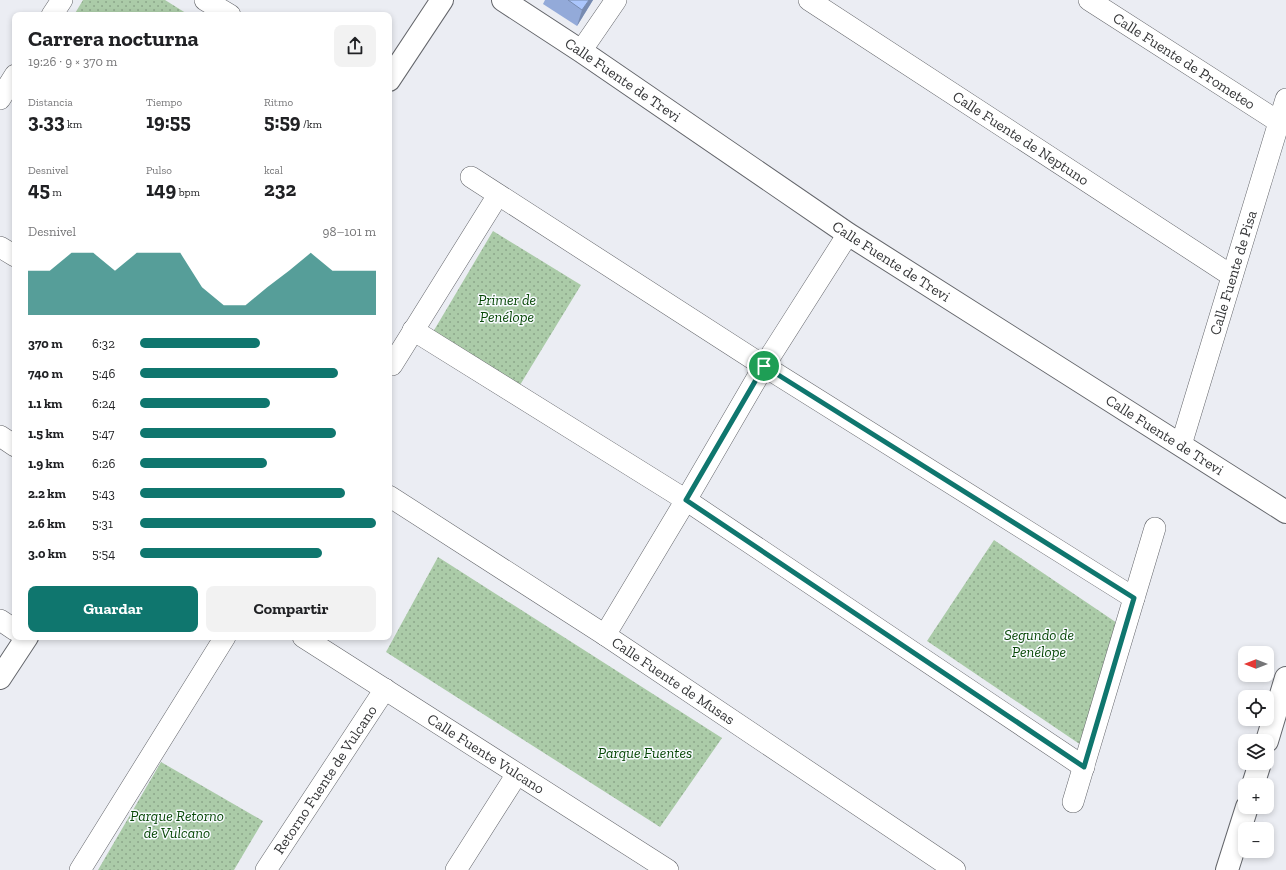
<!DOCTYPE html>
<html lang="es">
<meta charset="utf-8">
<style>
body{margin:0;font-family:"Zilla Slab",serif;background:#f2f2f2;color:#202124;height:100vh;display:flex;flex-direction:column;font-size:15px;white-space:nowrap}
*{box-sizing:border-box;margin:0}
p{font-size:13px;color:#757577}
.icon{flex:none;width:22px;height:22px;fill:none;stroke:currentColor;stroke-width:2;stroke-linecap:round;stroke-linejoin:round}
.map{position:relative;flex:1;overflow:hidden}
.drawer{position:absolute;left:12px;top:12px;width:380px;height:628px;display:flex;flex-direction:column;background:#fff;border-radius:8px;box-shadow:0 2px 6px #0003}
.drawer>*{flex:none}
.needle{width:26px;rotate:270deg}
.buttons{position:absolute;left:1238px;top:646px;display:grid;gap:8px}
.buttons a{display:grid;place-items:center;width:36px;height:36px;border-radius:8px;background:#fff;box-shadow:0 2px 6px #0003;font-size:20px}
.pin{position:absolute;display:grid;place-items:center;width:34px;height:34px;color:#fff;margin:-17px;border:2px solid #fff;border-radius:50%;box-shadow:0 1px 4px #0007}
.round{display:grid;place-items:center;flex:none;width:42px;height:42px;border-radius:8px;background:#f2f2f2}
.headline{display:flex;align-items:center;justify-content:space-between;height:68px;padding:0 16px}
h1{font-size:22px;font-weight:700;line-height:30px}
.metrics{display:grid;grid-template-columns:repeat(3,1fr);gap:6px;height:68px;padding:4px 16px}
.metrics div{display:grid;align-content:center}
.metrics b{font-size:20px;font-weight:700}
.metrics small{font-size:11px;font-weight:400}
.metrics p{font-size:11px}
.chart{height:112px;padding:8px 16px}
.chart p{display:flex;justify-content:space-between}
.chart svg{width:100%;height:72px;margin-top:4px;fill:#0f766e;opacity:.7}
.primary-button{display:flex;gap:8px;margin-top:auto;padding:8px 16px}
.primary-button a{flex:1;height:46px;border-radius:8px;background:#0f766e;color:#fff;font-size:16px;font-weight:700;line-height:46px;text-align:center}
.primary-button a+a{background:#f2f2f2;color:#202124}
ul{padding:0 16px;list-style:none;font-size:13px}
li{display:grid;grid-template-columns:64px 48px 1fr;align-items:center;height:30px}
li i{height:10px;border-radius:5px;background:#0f766e}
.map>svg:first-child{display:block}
.park{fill:url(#park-dots)}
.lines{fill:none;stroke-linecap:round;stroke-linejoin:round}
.minor-casing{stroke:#64666b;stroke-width:22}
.tertiary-casing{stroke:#64666b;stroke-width:24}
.minor{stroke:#fff;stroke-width:21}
.tertiary{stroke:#fff;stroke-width:22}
.wall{fill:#93aad9}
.shaded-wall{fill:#788bb0}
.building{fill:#abc6fc;stroke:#788bb0}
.route-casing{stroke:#fff;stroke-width:8}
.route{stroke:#0f766e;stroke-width:5}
.labels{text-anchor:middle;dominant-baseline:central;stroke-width:3;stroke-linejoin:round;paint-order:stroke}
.street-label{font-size:15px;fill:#353638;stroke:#f8fbff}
.park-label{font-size:15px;font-style:italic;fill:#084807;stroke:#f8fbff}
</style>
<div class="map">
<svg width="1286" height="870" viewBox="0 0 1286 870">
<defs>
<pattern id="park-dots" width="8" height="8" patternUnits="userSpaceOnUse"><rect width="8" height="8" fill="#abcba8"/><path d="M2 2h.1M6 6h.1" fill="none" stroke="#8ca68a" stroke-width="1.8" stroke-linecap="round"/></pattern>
</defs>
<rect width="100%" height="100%" fill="#ebedf3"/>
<path class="park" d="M83,0H165L189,15H74Z
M493,231L581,285L520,385L433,332Z
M994,540L1120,625L1081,745L927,641Z
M438,557L722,738L660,827L386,652Z
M161,762L263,821L234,870H98Z"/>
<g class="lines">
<g class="minor-casing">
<g id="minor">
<path d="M205,0L230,15"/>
<path id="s1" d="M809,0L1232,276"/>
<path id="s2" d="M1089,0L1279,122"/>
<path d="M52,15L62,0"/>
<path d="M581,51L616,0"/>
<path d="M0,99L15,75"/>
<path d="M471,177L764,366L1134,598"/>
<path d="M0,247L15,256"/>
<path d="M413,330L686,500L1084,767"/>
<path d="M392,365L498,195"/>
<path d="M0,436L15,446"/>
<path id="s3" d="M1181,445L1286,99"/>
<path id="s4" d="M389,496L605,635L955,870"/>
<path d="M0,620L15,630"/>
<path d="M605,635L686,500L764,366L848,234"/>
<path id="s5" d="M303,637L668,870"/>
<path d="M1073,802L1155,528"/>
<path d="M80,870L225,637"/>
<path id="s6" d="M266,870L385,689"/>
<path d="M456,870L517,774"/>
</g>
</g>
<g class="tertiary-casing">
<g id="tertiary">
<path id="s7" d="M503,0L581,51L848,234L1286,512"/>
<path d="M389,80L442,0"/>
<path d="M0,678L27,637"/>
<path d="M1267,741L1286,678"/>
<path d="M1253,785L1260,763"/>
<path d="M1227,870L1247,807"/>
</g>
</g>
<use href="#minor" class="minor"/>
<use href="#tertiary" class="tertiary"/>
</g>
<path class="wall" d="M545,0H593L577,26L543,4Z"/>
<path class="shaded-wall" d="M589,0H593L577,26L582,10Z"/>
<path class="building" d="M568,0H589L582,10Z"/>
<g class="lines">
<g class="route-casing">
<path id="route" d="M764,366L1134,598L1084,767L686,500Z"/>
</g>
<use href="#route" class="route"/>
</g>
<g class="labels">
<g class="street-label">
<text stroke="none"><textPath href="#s2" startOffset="113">Calle Fuente de Prometeo</textPath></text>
<text stroke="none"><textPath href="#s7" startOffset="144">Calle Fuente de Trevi</textPath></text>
<text stroke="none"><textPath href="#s1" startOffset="253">Calle Fuente de Neptuno</textPath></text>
<text stroke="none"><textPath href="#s7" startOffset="468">Calle Fuente de Trevi</textPath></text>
<text stroke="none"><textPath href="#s3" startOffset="180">Calle Fuente de Pisa</textPath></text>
<text stroke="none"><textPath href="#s7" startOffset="792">Calle Fuente de Trevi</textPath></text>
<text stroke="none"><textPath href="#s4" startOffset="339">Calle Fuente de Musas</textPath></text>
<text stroke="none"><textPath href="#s5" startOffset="217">Calle Fuente Vulcano</textPath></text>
<text stroke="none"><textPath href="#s6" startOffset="108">Retorno Fuente de Vulcano</textPath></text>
</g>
<g class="park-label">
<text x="507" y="300">Primer de<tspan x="507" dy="17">Penélope</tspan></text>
<text x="1039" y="635">Segundo de<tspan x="1039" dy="17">Penélope</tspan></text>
<text x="645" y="753">Parque Fuentes</text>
<text x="177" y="816">Parque Retorno<tspan x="177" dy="17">de Vulcano</tspan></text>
</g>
</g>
</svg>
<div class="buttons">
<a><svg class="needle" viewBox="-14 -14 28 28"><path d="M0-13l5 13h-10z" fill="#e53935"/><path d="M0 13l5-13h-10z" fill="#757577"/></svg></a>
<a><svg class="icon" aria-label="locate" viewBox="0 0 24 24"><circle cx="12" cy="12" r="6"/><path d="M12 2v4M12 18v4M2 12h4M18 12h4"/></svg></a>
<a><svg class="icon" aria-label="layers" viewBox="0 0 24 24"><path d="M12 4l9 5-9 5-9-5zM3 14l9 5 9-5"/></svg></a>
<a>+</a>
<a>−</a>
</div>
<div class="pin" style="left:764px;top:366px;background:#1e9e55"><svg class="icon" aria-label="arrive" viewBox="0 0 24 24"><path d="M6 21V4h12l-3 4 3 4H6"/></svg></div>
<section class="drawer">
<div class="headline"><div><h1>Carrera nocturna</h1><p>19:26 · 9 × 370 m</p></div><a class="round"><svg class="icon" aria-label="share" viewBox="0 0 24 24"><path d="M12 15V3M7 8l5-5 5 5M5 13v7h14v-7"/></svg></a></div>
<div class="metrics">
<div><p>Distancia</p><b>3.33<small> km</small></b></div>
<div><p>Tiempo</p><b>19:55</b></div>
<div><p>Ritmo</p><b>5:59<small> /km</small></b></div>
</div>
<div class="metrics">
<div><p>Desnivel</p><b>45<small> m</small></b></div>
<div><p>Pulso</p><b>149<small> bpm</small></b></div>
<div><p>kcal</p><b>232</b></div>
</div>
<div class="chart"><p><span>Desnivel</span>98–101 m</p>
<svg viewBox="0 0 160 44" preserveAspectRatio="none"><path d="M0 44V17L10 17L20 6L30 6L40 17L50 6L60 6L70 6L80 27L90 38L100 38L110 27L120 17L130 6L140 17L150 17L160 17V44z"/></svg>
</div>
<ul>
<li><b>370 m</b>6:32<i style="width:51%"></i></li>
<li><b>740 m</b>5:46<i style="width:84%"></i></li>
<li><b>1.1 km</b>6:24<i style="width:55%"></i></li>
<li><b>1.5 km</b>5:47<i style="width:83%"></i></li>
<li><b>1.9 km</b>6:26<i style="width:54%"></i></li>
<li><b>2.2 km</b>5:43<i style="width:87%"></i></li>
<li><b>2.6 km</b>5:31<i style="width:100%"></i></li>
<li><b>3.0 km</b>5:54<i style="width:77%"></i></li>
</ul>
<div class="primary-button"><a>Guardar</a><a>Compartir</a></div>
</section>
</div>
